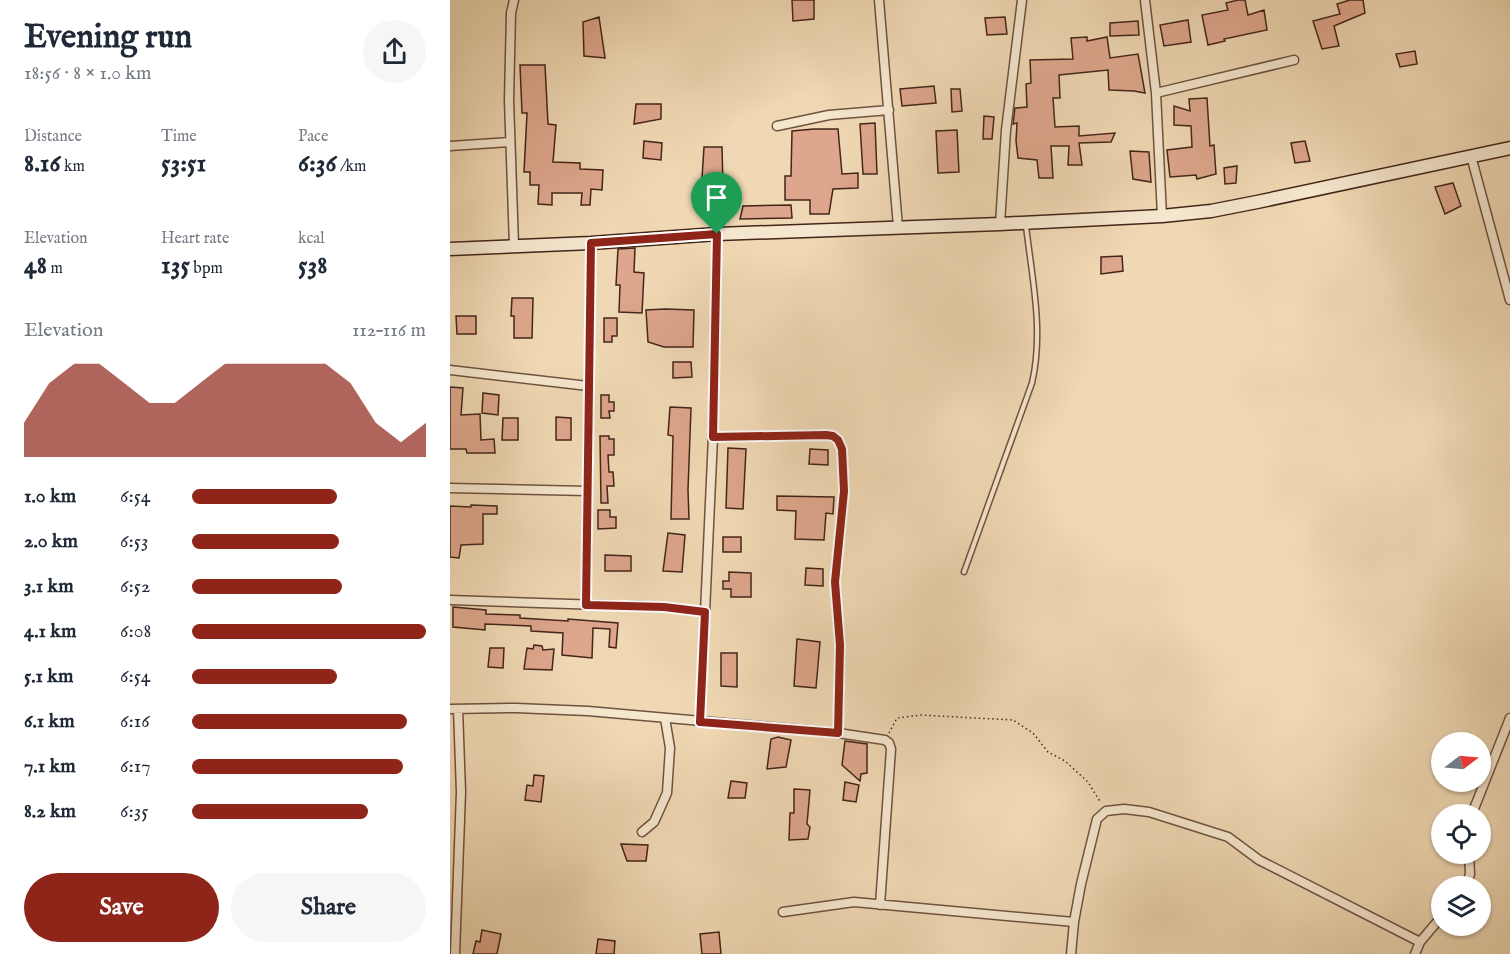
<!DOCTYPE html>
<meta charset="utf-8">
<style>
body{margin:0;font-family:"IM FELL English",serif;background:#f6f6f7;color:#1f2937;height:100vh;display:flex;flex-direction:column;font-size:22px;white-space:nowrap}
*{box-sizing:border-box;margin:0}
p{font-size:20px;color:#747a83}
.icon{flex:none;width:33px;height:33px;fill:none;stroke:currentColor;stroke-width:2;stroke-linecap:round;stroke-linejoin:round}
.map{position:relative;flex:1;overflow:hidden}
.drawer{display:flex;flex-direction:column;background:#fff;width:450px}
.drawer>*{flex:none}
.needle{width:39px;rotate:74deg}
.buttons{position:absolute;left:981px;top:732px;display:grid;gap:12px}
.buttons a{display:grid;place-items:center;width:60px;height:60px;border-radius:50%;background:#fff;box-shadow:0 2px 4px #0004;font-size:30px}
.pin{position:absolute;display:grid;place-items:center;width:51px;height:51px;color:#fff;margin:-62px -26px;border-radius:50% 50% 50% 0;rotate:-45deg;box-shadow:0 0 6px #0007}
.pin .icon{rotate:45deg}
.round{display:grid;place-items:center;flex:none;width:63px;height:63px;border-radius:32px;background:#f6f6f7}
.summary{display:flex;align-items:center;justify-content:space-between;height:102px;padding:0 24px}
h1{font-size:33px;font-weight:800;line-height:45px}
.stats{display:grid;grid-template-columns:repeat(3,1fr);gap:9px;height:102px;padding:6px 24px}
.stats div{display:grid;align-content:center}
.stats b{font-size:26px;font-weight:800}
.stats small{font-size:16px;font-weight:400}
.stats p{font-size:16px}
.chart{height:168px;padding:12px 24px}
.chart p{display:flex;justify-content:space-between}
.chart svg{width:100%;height:108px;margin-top:6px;fill:#8f2418;opacity:.7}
.action{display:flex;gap:12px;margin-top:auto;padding:12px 24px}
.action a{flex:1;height:69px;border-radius:36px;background:#8f2418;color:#fff;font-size:24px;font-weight:800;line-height:69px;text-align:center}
.action a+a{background:#f6f6f7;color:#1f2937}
ul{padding:0 24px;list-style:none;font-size:20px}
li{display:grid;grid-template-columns:96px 72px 1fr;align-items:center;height:45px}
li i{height:15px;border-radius:8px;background:#8f2418}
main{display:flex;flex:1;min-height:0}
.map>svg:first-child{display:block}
.building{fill:#dea68c;stroke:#44251a;stroke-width:1.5}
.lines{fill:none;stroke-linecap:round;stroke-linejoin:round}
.lane-casing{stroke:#6f5240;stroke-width:7}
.street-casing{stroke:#6f5240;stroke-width:11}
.secondary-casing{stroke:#44251a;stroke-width:15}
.path{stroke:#44251a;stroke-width:1.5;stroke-dasharray:1.5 3;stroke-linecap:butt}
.lane{stroke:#f5e6ce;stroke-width:4}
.street{stroke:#f5e6ce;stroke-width:8}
.secondary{stroke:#f5e6ce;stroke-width:12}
.route-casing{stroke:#fff;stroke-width:12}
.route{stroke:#8f2418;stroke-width:8}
</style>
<main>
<section class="drawer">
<div class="summary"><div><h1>Evening run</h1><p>18:56 · 8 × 1.0 km</p></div><a class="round"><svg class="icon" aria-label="share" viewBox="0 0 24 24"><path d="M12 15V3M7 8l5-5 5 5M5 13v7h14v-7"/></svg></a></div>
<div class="stats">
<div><p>Distance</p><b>8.16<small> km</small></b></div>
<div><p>Time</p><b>53:51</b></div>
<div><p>Pace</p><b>6:36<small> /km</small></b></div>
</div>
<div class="stats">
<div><p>Elevation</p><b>48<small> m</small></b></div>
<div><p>Heart rate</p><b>135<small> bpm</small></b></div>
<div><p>kcal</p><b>538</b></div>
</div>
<div class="chart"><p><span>Elevation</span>112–116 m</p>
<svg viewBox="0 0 160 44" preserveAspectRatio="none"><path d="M0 44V30L10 14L20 6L30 6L40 14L50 22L60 22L70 14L80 6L90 6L100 6L110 6L120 6L130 14L140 30L150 38L160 30V44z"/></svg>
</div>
<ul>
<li><b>1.0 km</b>6:54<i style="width:62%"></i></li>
<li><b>2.0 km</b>6:53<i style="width:63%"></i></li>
<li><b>3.1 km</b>6:52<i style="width:64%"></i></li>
<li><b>4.1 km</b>6:08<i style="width:100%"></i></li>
<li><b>5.1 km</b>6:54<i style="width:62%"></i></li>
<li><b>6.1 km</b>6:16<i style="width:92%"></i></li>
<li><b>7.1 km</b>6:17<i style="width:90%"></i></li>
<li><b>8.2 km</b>6:35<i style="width:75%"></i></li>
</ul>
<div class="action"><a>Save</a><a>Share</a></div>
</section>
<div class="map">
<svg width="1060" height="954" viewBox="0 0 1060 954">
<rect width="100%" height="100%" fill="#efd8b3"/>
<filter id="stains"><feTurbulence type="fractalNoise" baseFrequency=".00333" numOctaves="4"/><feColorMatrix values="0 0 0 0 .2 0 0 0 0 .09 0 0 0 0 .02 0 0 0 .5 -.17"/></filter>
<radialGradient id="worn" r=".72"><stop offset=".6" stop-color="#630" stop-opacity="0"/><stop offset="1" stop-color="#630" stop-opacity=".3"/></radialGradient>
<path class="building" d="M342,0H364V19L343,21Z
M788,0H795L798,15L814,10L817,30L774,39L775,41L758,45L752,15L778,10L776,3Z
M900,0H913L915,13L884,26L889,46L872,49L863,21L890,14L887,4Z
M149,17L155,58L134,56L133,22Z
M555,17L557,34L537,35L535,18Z
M738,20L741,42L714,46L710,25Z
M688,21L689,35L660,36V23Z
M637,37V41L657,37L660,58L688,54L695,93L684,91L659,90L658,70L609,75L610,98H603L605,127L629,126V136L665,133L661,142L629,143L632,165H618L619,146H601L603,178H589L587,160L568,158L566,141L567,123L563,124L565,108L577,107L576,84L581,83L580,60L623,59L621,38Z
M965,51L967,64L950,67L946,54Z
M70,65H95L98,124L106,125L103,162L130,163V169L153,170L152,190L141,189L140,205H131L132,193H102V205L88,204L89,185H80V172H74L77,113H72Z
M484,86L486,103L452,106L450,89Z
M501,89H510L512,111L502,112Z
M757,98L760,146L764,145L766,174L747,179L746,175L720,177L717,150L742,147L741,126L724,125V106L740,111L739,99Z
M186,104H211V119L184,124Z
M534,116L544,117L542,139H533Z
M425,123L427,174H413L410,124Z
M364,129H388L392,174L408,173V188L383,189L379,214H360V200H335V176H341L342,131Z
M507,130L509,172L488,173L486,131Z
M194,141L212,143L211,160L193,158Z
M855,141L860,161L845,163L841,143Z
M254,147H272L273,185L252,178Z
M680,151L699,152L701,182L683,179Z
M787,166L786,183L775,184L774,168Z
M1003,183L1011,206L995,214L985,187Z
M341,205L342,218L290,219L293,206Z
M185,248L184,272L194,273L192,313L169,312L170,285H166L168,249Z
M672,256L673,271L651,274V257Z
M62,298H83L82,338H64V316H61Z
M215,309L244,310L243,347H214L198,342L196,310Z
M6,316H26V334H7Z
M154,318H167V336H162V342H154Z
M223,362H241L242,377L223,378Z
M0,387L13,388L11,415L30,414L31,440L44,439L45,453H17L16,449H0Z
M33,393L49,395L48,415L32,413Z
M151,395H159V402H164V411H159L160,418H151Z
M220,407L241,408L238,490L239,519H221L223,436L218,435Z
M106,417L121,418V440H106Z
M53,418H68V440H52Z
M150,436H159V439H164V455H158L159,472H163L164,486H157L158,503H151Z
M278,448L296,449L293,509L276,508Z
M360,449L378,450V465L359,464Z
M327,496L384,497L383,514L376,513L374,540L345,539L346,511L327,510Z
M21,505L47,506V514H33V544L11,545L9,558L0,557V506L21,507Z
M148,510H160V517H166V528L148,529Z
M218,533L235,535L232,572L213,571Z
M273,537H291V552H273Z
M155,555L181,556V571H155Z
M356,568L373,569V586L355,585Z
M279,572L301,573V597H281V589H273V581H279Z
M3,607L36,610V614L70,615V618L118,621V619L168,623L166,648L159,647L160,629L143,628L142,658L112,655L113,633L81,631V626L35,624V630L3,627Z
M347,639L370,642L366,688L344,686Z
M84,645L92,646L93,650L104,649L102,670L74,669L77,648L83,649Z
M40,648H54L53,668L38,667Z
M271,653H287V687L271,686Z
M328,737L341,740L336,767L317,769L321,739Z
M395,741L417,744V773L411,774L410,781L392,765Z
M84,775L94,776L91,802L75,800L77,785L83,786Z
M281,781L297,783L295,798H278Z
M395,782L409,785L406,802L393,800Z
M344,789L360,790L357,824L360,827L358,839L339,840L340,813H344Z
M171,844L198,845L196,861H177Z
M32,930L51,934L47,954H23L26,941L30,942Z
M269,932L271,954H252L250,934Z
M148,939L165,941L164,954H146Z"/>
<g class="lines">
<g class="lane-casing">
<path id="lane" d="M514,572L582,383C594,331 582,278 576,226"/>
</g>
<g class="street-casing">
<path id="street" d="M64,0L61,13L59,100L64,246
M429,0L448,227
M695,0L706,93L712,216
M706,93L844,60
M327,126L379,115L439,110
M0,146L60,142
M1021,156L1060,300
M550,224L556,130L572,0
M0,370L138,386
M263,437L376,435L383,436L388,440L392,449L394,491L385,582L390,645L388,733
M0,488L137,491
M0,600L214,607L255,612
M136,605L141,243
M0,709L66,708L138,711L388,733L435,740L439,743L441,749L430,905
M250,722L263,437L267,234
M1022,814L1060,718
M192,832L204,822L217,793L220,748L215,718
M1016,886L1020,874L1019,854
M333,912L404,902L624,922
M5,954L11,792L8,709
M621,954L624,922L631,884L647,819L656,811L674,809L699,812L778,837L809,860L970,942
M965,954L970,942L992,916"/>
</g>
<g class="secondary-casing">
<path id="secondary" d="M0,249L141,243L267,234L550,224L712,216L761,211L807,202L1060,148"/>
</g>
<path class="path" d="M439,733L447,718L471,715L563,720L583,733L598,752L615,761L638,782L651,803"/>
<use href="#lane" class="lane"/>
<use href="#street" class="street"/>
<use href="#secondary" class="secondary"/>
</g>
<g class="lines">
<g class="route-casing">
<path id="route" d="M267,234L263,437L376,435L383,436L388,440L392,449L394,491L385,582L390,645L388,733L250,722L255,612L214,607L136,605L141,243Z"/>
</g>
<use href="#route" class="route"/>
</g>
<rect width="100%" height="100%" filter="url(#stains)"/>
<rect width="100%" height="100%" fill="url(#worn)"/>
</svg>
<div class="buttons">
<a><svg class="needle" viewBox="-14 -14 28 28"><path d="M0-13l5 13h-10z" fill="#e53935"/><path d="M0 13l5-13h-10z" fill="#747a83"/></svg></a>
<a><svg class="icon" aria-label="locate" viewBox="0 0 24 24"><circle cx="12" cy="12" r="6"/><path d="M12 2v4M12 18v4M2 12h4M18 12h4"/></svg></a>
<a><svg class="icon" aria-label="layers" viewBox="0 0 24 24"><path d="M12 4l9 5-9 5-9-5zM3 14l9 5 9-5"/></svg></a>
</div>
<div class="pin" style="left:267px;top:234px;background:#1e9e55"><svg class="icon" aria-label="arrive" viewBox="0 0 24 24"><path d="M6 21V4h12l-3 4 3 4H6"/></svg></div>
</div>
</main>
